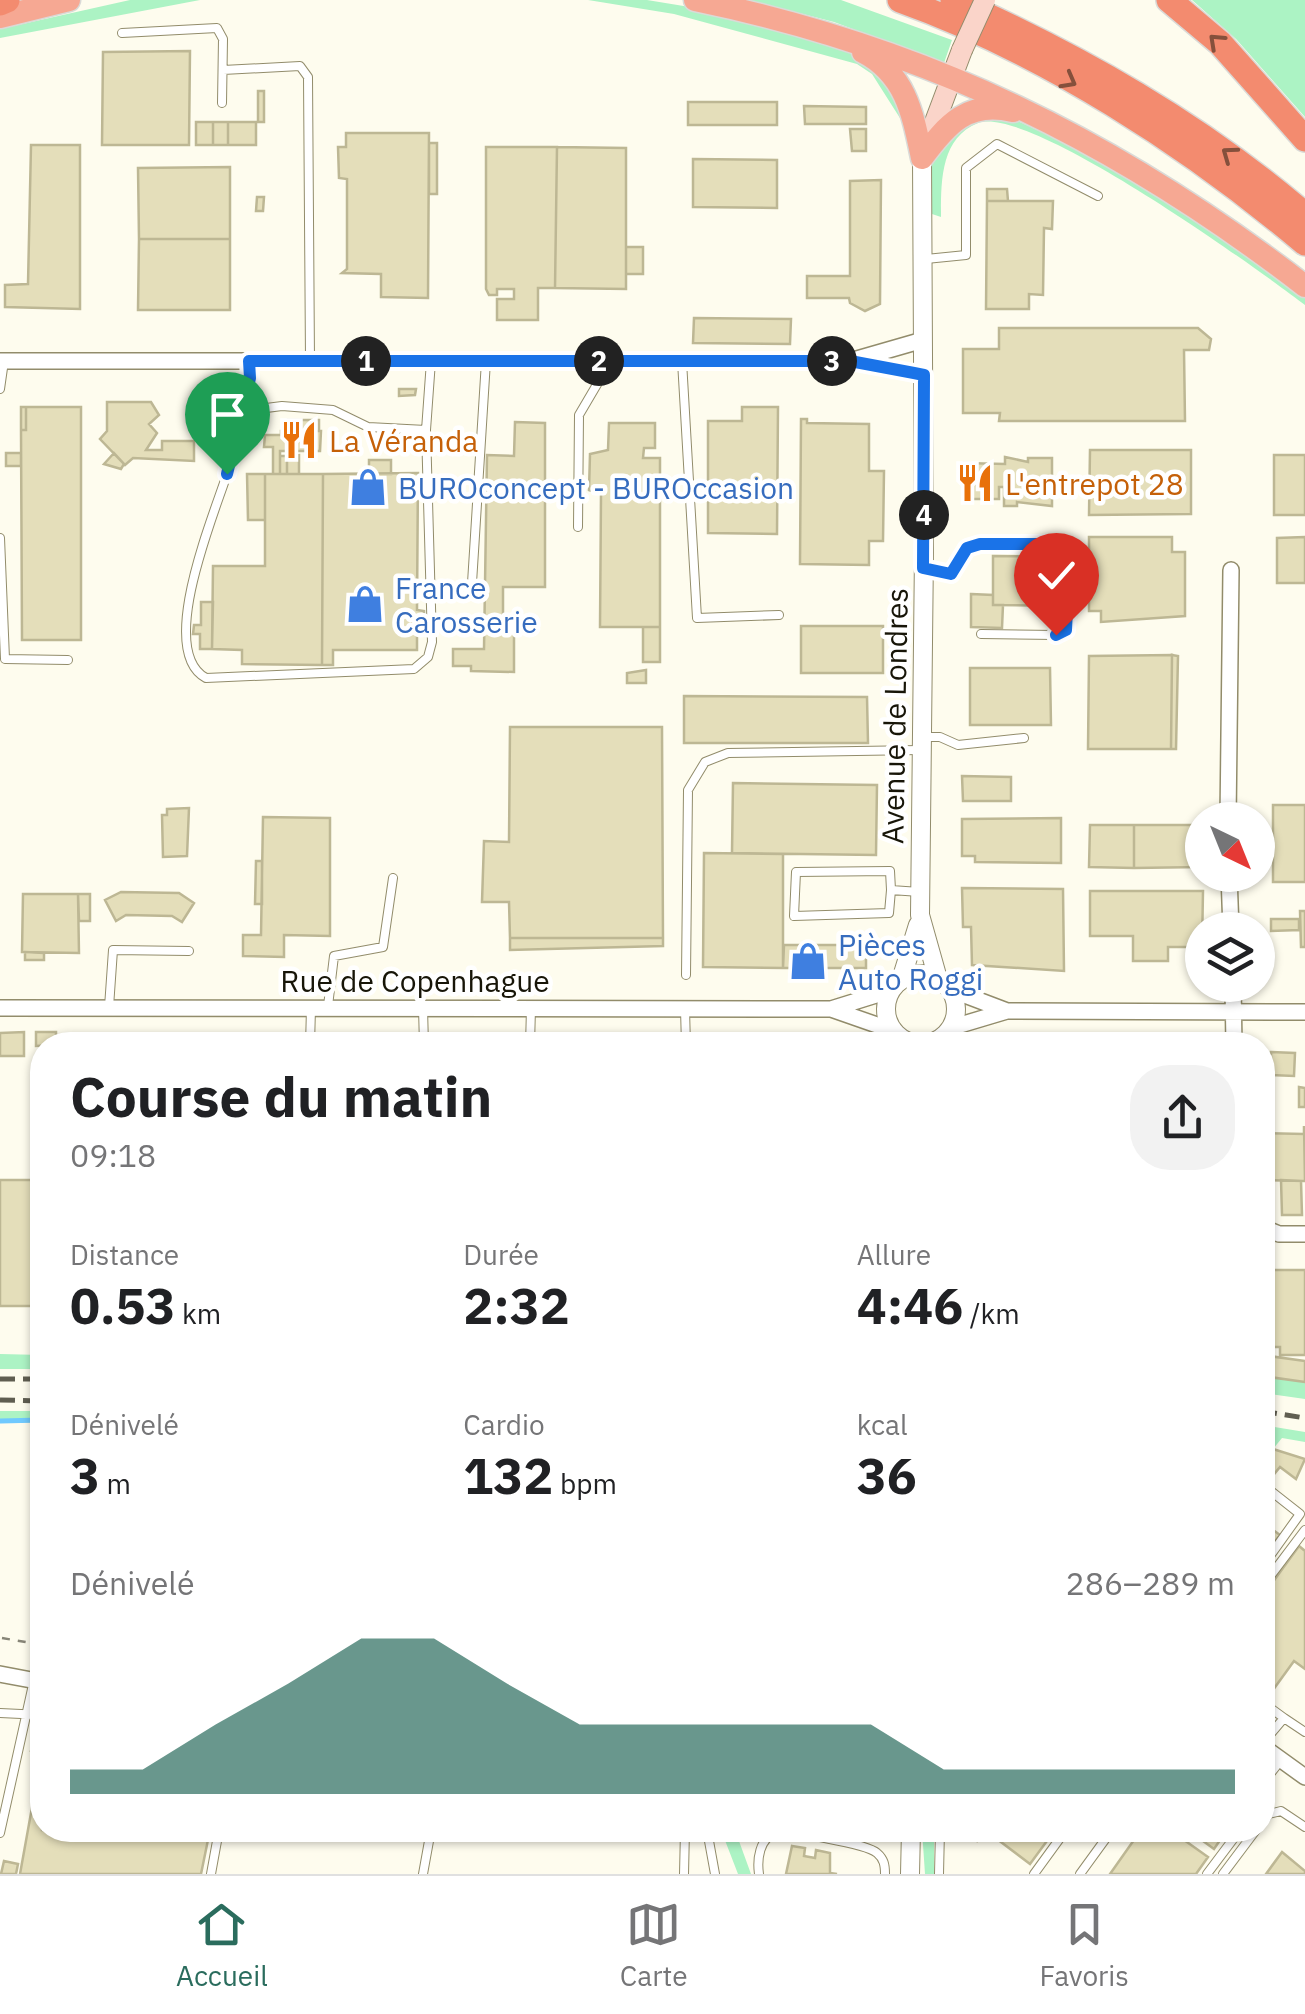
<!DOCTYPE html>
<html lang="fr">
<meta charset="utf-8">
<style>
body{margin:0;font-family:"IBM Plex Sans",sans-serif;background:#f2f2f2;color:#202124;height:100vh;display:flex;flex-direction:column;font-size:38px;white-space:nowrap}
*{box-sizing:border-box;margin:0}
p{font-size:32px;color:#757577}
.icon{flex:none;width:55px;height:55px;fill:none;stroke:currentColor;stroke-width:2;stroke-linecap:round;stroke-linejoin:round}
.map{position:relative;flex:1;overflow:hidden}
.details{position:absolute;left:30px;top:1032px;width:1245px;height:810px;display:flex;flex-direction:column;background:#fff;border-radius:40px;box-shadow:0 2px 8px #0004}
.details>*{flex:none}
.needle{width:65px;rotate:137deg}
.buttons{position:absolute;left:1185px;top:802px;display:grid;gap:20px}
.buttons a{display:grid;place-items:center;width:90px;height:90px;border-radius:50%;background:#fff;box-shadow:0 2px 8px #0004;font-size:50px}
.pin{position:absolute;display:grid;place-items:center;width:85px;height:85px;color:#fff;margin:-102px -42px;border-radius:50% 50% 50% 0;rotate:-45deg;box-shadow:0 0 10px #0007}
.pin .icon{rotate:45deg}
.km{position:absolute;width:50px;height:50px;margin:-25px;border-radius:50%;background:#222;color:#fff;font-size:28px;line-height:50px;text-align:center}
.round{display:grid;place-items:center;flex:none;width:105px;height:105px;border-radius:40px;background:#f2f2f2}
.summary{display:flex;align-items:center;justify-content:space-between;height:170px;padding:0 40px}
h1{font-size:55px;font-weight:700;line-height:75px}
.metrics{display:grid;grid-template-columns:repeat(3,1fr);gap:15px;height:170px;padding:10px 40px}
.metrics div{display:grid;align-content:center}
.metrics b{font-size:50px;font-weight:700}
.metrics small{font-size:28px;font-weight:400}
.metrics p{font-size:28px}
.chart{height:280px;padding:20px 40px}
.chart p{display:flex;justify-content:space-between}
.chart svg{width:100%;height:180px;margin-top:10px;fill:#2a6c5d;opacity:.7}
.tabs{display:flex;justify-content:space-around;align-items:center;height:140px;border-top:2px solid #e0e0e0;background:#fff;font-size:28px;color:#757577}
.tabs a{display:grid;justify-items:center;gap:5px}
.tabs .on{color:#2a6c5d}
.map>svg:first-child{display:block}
.green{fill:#acf3c4}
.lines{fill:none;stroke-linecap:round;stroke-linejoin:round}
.stream{stroke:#70c9fe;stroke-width:5}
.building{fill:#e4deba;stroke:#bdb794;stroke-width:2.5}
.service-casing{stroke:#928c6b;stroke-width:10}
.minor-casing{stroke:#928c6b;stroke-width:18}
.tertiary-casing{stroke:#928c6b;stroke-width:20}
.secondary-casing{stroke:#928c6b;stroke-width:22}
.primary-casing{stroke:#dadad7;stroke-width:25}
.trunk-casing{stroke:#dadad7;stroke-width:28}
.path{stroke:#878577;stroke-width:2.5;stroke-dasharray:8 8;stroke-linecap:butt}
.service{stroke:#fff;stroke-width:8}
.minor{stroke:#fff;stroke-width:15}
.tertiary{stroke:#fff;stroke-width:18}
.secondary{stroke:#fad4c9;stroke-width:20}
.primary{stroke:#f6a893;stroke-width:22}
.trunk{stroke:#f38b6f;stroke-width:25}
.rail{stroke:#605e51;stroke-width:5;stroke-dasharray:15 8;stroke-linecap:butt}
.secondary-bridge-casing{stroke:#928c6b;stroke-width:22;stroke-linecap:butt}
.secondary-bridge{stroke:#fad4c9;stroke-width:20}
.oneway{stroke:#85503c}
.route-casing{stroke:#fff;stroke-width:20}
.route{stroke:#1a73e8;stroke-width:12}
.labels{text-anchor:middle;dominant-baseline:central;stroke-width:9;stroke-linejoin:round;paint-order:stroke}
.food-label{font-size:30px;fill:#c56008;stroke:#fff;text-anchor:start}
.shop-label{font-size:30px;fill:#366cbe;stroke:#fff;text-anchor:start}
.street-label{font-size:30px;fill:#171508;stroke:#fff}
</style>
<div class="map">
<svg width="1305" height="1874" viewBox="0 0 1305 1874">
<rect width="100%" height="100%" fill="#fefcee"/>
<path class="green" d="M130,0H200L0,38V29Z
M588,0H647L708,10L855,51L884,71L905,126L872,74L857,64L674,14Z
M748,0H841L952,40L944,63L834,22Z
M1192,0H1305V117L1236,39Z
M972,117L1013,119L1057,139L1168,199L1305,295V305C1258,269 1029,104 978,123C940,138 941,183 941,217L929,213L932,154Z
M0,1354L42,1355V1369H0Z
M1263,1376L1305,1382V1399L1263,1393Z
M0,1411H42V1422L0,1423Z
M1262,1425L1305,1432V1442L1282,1438L1273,1449L1263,1445Z
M721,1830H735L751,1874H738Z
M922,1830H934V1874H925Z"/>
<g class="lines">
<path class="stream" d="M0,1421L42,1420"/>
</g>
<path class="building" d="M190,51L189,145H102L103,52Z
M258,91H264V122H258Z
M688,102H777V125H688Z
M804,106L866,107V124H805Z
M196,122H213V145H196Z
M213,122H228V145H213Z
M228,122H256V145H228Z
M850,129H866V151H852Z
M346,133H429L428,298L381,297V274L342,273L347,269V179L339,178L338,147H346Z
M429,143H437V194H429Z
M31,145H80V309L5,307V285L28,284Z
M486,147H557L555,288H538V320H497V299H514V289H497V295H489L486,289Z
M557,147L626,148V289L555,288Z
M693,159L777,160V208L693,207Z
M230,167V239H139L138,168Z
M881,180L880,304L865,311L850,303L849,298H807V276H850V181Z
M987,189H1007L1008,201H987Z
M257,197H264L263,211H256Z
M987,201H1053L1052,229L1044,228L1043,295L1029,294V309H986Z
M139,239H230V310H138Z
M626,247H643V274H626Z
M694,318L791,319L790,344L693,343Z
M999,328H1198L1211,339L1209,350H1184L1185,421H999L1000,413H963V349H999Z
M399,389H416L415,395L399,396Z
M107,402H151L159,415L149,424L157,433L146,450H162V441H194V461L133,458L125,465L100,439L107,431Z
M21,407H26V430H21Z
M26,407H81V640H22L21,430H26Z
M742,407H778L777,534L708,533V421H742Z
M801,419H807V423L869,424V471H884L883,541H869V565L800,564Z
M288,420H319V431H288Z
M515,422L545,423V587H503V625H514V672L471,671V666H453V649H484L487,455L514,456Z
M609,423H655V448H644L643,458H660V627H600L601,494L589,490L590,454L608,450Z
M281,431H321L320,451H280V474H273V447H264L265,435H281Z
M1090,450H1191V514L1089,515Z
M6,453H21V466H6Z
M114,453L124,464L121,469L104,464Z
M299,455V474H287V456Z
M1274,455H1305V515H1274Z
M280,456H287V474H280Z
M1005,457L1028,462V458H1052V506L1017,502V506H1004V487H999V499H963L964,463L1005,464Z
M369,460H391V474H369Z
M418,473L417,610L424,611V627H417V650H333V665H322L323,474Z
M247,474H265V520H248Z
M265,474H323L322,665L242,664V650L212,649L213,566H265Z
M1089,537H1172V552H1185V616L1101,622V611H1089Z
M1305,537V583H1277V538Z
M993,556L1064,557L1063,606L993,605Z
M971,594L993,595V605H1003L1002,628L971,627Z
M201,602H213L212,649H200V634H193L194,625H201Z
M801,626H883V673H801Z
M643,627H660V662H643Z
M1172,655L1171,749H1088L1089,656Z
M1172,655L1178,656L1176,749H1171Z
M970,668H1050L1051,725H970Z
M646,670V683H627V673Z
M684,696L867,697L868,743H684Z
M510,727H662L663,938H510L509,902H482L484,841L509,842Z
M962,776L1011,777V801H963Z
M733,783L877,785L876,855L732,853Z
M1273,805H1305V882H1273Z
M189,808L187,856L163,857L162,815H167V809Z
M263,817L330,818V936L284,935V957L243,956V935H261Z
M1061,818V863L975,862V856H962V819Z
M1090,825H1134V868L1089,867Z
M1134,825H1202V867L1134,868Z
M704,853L783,854V968L703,967Z
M256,861H262V904H255Z
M962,888L1063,889L1064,971L972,965L971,927H963Z
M1090,891H1203L1202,947H1168V961H1133V936H1090Z
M121,892L179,893L194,903L182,922L172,916L126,915L116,921L105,900Z
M23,894H78L79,953L22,952Z
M78,894H90V921H79Z
M1300,911H1305V947H1301Z
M1271,919H1299V930L1271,931Z
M510,938H663V946L510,950Z
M784,945H866V968H783Z
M25,952L44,953V960H25Z
M24,1032V1056H0V1033Z
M36,1032H56V1045L36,1046Z
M1271,1052L1295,1053L1294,1076L1271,1075Z
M1299,1087L1305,1088V1107H1299Z
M1304,1126L1305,1181L1263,1180L1264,1133L1304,1134Z
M0,1180H42V1306H0Z
M1281,1180L1301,1181L1302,1215H1282Z
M1262,1270H1305V1355H1280V1347H1262Z
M1262,1355L1305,1361V1382L1262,1376Z
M1273,1449L1305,1459L1296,1479L1280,1467L1275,1473L1262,1464Z
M1262,1522L1280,1535L1262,1558Z
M1299,1546L1305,1551V1669L1294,1661L1273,1690L1262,1686V1597Z
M34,1736L41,1737L38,1752L31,1751Z
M42,1752V1830H210L201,1874H20Z
M970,1830H985L977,1841L967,1834Z
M985,1830H1055L1030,1864Z
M1141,1830H1170L1208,1857L1196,1874H1110Z
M1188,1830H1227L1214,1849Z
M792,1846L805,1848L804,1856L815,1858L816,1850L830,1853V1873L837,1874H786Z
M1282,1852L1305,1871V1874H1266Z
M4,1861L18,1864L16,1874H1Z"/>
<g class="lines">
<g class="service-casing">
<path id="service" d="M122,33L217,28L223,39L222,103
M223,70L300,66L308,77L310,360
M926,259L966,255V168L997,144L1098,196
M249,361C250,398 239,439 227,474C214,515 156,651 206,678L414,669L428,657L432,642L426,430L431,361
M682,361L697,618L779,615
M0,389L4,361
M243,411L282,406L333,410L368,427L426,430
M578,527L579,415L599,381L598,361
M0,538L5,659L68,660
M926,569L951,574L967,548L979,544L1065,543L1070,551L1066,630L1056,635L981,634
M472,583L486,361
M921,737H940L958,745L1024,738
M891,890L889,913L794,916L796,872L890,871L891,890L920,892
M686,975L688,790L705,762L728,753L920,750
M328,1006L334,956L383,947L393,878
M109,1007L113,950L189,951
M423,1008L424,1045
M685,1009L686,1045
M310,1045L311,1008
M520,1045H607
M530,1045L531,1008
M1262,1484L1300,1514L1262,1567
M1262,1587L1305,1530
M1262,1702L1284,1718
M0,1713L42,1715
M1262,1744L1284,1718L1305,1732
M1262,1783L1268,1789L1262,1800
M1263,1783L1281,1760
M1262,1822L1269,1814L1281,1811L1305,1827
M707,1830L715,1874
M0,1833L42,1644
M211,1874L219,1830
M423,1874L431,1830
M684,1874L685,1830
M759,1874C757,1860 759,1838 776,1833C788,1830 867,1844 877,1853C884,1859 885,1865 885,1874
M939,1874L940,1830
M1034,1874L1066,1830
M1080,1874L1112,1830
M1207,1874L1240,1830
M1223,1874L1256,1830"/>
</g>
<g class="minor-casing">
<path id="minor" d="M923,340L850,361L924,375
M0,361H850
M1228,820L1231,570
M1229,875L1231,930
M1233,985L1234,1045
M949,989L1007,1011L950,1028
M892,990L831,1009L894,1031
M0,1008L831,1009
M1007,1011L1305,1012
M1262,1227L1279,1234H1305
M0,1674L42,1682
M1262,1746L1305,1777"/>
</g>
<g class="tertiary-casing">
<path id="tertiary" d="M922,158L924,552L920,915L938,979
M886 1009a35 35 0 1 1 70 0a35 35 0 1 1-70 0Z
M901,980L918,925
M910,1874L911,1830"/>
</g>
<g class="secondary-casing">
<path id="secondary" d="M924,151L962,50"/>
</g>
<g class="primary-casing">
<path id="primary" d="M695,0C927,48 1117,141 1305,286
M0,17L69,0
M863,52C906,74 913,115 922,158
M922,158C947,124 968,100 1013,111"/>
</g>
<g class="trunk-casing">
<path id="trunk" d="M900,0C1043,51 1189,145 1305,243
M953,0C1080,57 1199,124 1305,215
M1169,0L1220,43L1305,139
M0,3L7,0"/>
</g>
<path class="path" d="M2,1638L31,1643"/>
<use href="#service" class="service"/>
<use href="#minor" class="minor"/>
<use href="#tertiary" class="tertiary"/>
<use href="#secondary" class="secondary"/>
<use href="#primary" class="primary"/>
<use href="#trunk" class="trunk"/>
<path class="rail" d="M0,1379H42
M0,1400L42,1401
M1262,1411L1305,1418"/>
<g class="secondary-bridge-casing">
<path id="secondary-bridge" d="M962,50L985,0"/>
</g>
<use href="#secondary-bridge" class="secondary-bridge"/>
</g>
<defs><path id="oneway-chevron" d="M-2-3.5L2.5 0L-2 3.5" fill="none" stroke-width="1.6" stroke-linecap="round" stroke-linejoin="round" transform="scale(2.5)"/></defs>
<g class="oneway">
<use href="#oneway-chevron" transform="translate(1216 41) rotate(-137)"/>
<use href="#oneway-chevron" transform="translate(1069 81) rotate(29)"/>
<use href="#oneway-chevron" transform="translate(1229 154) rotate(-144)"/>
</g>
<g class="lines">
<g class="route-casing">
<path id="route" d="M227,474L250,378L249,361H850L914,373L924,375L923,568L951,574L967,548L980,544H1065L1070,551L1066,630L1056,635"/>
</g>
<use href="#route" class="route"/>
</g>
<defs>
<g id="restaurant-bare" transform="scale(3)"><path d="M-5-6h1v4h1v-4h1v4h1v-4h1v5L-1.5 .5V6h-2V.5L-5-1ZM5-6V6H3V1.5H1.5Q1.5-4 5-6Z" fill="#e8710a" stroke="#fff" stroke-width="2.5" paint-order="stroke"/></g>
<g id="shop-bare" transform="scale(3)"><path d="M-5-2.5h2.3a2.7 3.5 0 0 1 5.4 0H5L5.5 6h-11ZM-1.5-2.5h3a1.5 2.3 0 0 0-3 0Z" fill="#3f7fe0" stroke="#fff" stroke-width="2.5" paint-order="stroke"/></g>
</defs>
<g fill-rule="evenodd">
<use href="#restaurant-bare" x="299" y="440"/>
<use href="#restaurant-bare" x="975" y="483"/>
<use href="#shop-bare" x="368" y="487"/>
<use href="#shop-bare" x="365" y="604"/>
<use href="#shop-bare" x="808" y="961"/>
</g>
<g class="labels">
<g class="food-label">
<text x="329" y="440">La Véranda</text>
<text x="1005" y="483">L'entrepot 28</text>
</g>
<g class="shop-label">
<text x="398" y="487">BUROconcept - BUROccasion</text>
<text x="395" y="587">France<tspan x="395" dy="34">Carosserie</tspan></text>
<text x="838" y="944">Pièces<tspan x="838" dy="34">Auto Roggi</tspan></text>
</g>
<g class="street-label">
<text transform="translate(894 716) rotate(-89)">Avenue de Londres</text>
<text x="415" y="980">Rue de Copenhague</text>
</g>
</g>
</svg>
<div class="buttons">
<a><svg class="needle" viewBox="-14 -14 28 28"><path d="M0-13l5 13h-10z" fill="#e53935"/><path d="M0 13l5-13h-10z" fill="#757577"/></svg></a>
<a><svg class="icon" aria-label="layers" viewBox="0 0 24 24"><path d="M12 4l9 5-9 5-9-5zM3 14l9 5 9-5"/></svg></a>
</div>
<div class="pin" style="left:227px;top:474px;background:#1e9e55"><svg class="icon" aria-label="arrive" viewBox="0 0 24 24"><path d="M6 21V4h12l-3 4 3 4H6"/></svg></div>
<div class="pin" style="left:1056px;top:635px;background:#d93025"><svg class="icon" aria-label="check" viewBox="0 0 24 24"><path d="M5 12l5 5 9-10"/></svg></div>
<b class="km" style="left:366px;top:361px">1</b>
<b class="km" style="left:599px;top:361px">2</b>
<b class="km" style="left:832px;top:361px">3</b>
<b class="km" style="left:924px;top:515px">4</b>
<section class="details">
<div class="summary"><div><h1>Course du matin</h1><p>09:18</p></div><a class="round"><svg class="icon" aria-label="share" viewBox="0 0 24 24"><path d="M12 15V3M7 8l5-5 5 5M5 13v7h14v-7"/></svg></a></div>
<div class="metrics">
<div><p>Distance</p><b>0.53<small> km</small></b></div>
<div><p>Durée</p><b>2:32</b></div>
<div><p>Allure</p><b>4:46<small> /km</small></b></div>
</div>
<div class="metrics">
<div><p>Dénivelé</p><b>3<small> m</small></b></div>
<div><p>Cardio</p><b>132<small> bpm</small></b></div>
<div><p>kcal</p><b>36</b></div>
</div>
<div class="chart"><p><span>Dénivelé</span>286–289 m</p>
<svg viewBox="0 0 160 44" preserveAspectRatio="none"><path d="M0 44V38L10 38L20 27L30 17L40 6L50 6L60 17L70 27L80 27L90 27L100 27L110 27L120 38L130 38L140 38L150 38L160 38V44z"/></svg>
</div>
</section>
</div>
<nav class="tabs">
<a class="on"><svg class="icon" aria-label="home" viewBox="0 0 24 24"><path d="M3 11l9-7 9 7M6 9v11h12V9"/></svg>Accueil</a>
<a><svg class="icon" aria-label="map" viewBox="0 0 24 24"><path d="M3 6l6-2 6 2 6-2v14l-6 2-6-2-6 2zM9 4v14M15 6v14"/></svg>Carte</a>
<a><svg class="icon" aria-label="saved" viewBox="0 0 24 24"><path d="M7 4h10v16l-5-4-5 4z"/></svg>Favoris</a>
</nav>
